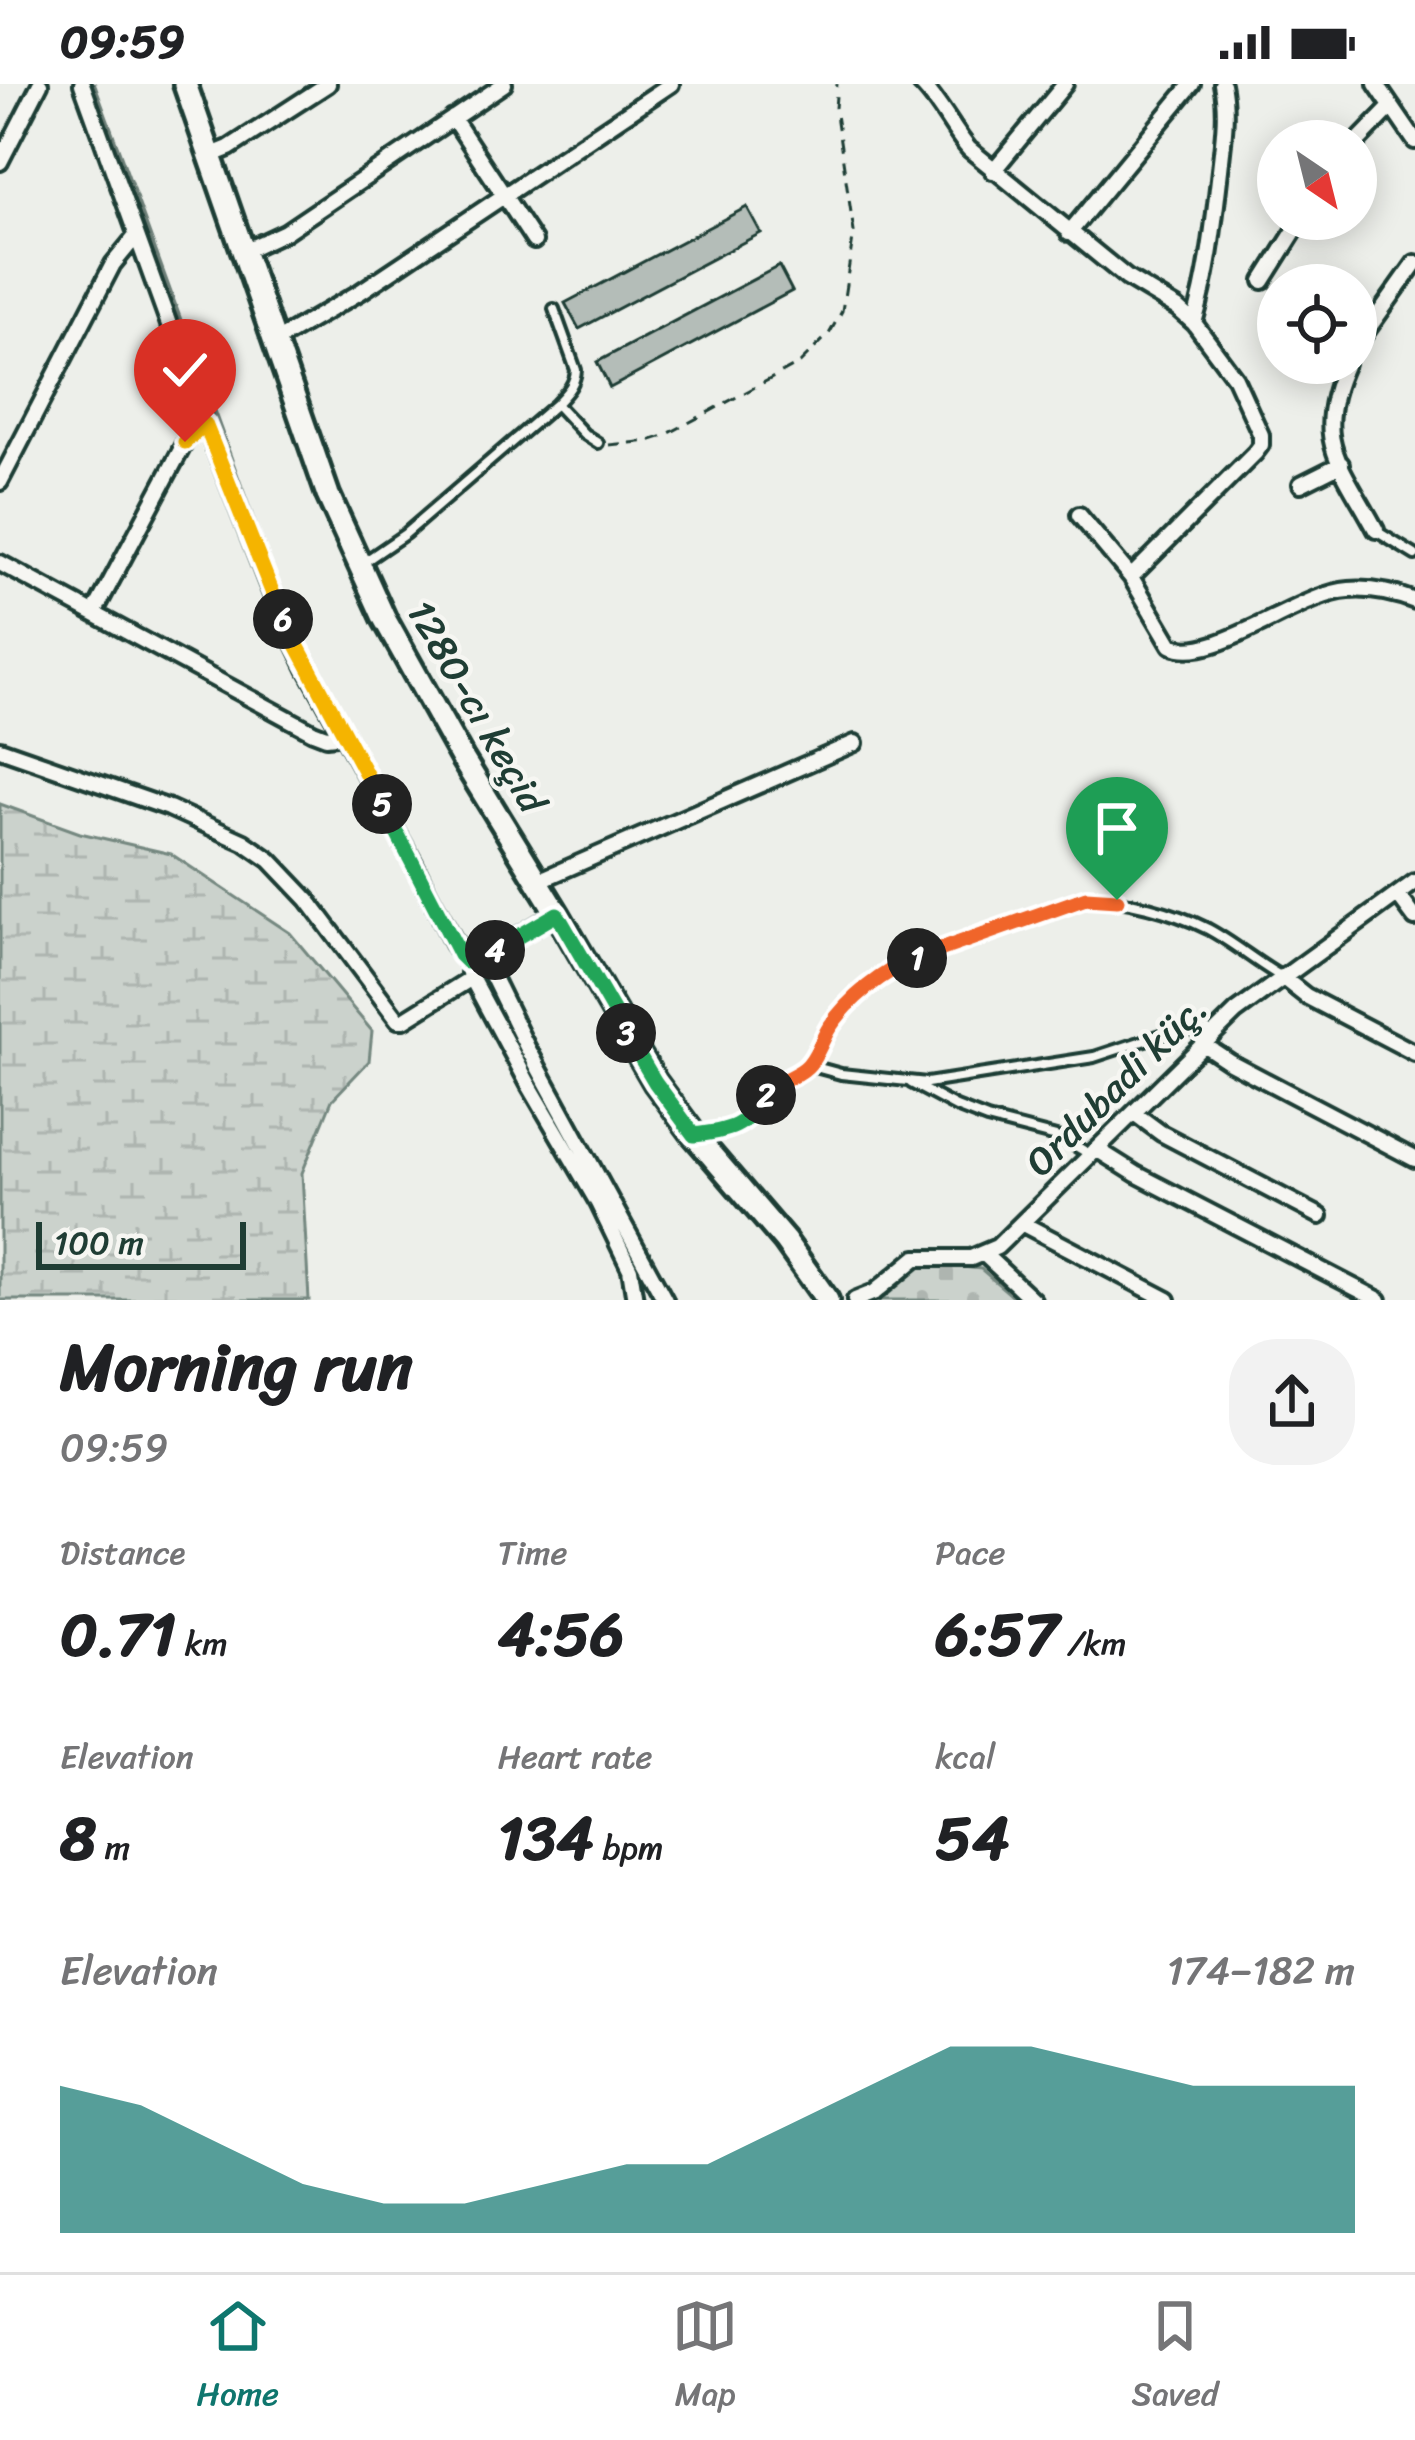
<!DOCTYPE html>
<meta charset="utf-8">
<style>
body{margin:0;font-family:Sriracha,sans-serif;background:#f2f2f2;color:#202124;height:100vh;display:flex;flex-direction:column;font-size:45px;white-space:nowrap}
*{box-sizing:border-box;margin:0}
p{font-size:39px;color:#757577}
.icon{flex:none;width:66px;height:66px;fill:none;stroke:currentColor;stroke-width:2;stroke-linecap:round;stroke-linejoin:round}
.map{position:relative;height:1216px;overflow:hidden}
.details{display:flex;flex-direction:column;background:#fff;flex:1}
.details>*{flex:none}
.needle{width:78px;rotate:145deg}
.tools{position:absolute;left:1257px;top:36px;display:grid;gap:24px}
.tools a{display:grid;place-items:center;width:120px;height:120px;border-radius:50%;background:#fff;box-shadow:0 6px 30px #0003;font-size:60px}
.scale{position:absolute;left:36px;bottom:30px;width:210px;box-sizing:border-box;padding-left:12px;border:6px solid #1f3d34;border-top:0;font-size:33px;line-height:42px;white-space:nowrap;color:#1f3d34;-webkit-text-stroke:9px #f6f6f2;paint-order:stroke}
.pin{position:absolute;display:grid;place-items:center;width:102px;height:102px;color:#fff;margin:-123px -51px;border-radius:50% 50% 50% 0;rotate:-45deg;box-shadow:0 0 12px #0007}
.pin .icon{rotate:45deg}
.km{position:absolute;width:60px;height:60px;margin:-30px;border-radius:50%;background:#222;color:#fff;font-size:33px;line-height:60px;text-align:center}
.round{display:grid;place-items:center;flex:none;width:126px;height:126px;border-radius:48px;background:#f2f2f2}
.summary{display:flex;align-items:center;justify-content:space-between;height:204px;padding:0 60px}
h1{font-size:66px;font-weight:700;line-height:90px}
.figures{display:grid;grid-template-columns:repeat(3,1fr);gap:18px;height:204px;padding:12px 60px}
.figures div{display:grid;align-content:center}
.figures b{font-size:60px;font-weight:700}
.figures small{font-size:33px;font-weight:400}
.figures p{font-size:33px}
.chart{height:336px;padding:24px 60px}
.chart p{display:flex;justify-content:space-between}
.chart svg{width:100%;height:216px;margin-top:12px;fill:#0f766e;opacity:.7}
.status{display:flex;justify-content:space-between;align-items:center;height:84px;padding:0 60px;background:#fff;direction:ltr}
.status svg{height:33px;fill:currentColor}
.menu{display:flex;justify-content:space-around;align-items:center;height:168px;border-top:3px solid #e0e0e0;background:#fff;font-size:33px;color:#757577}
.menu a{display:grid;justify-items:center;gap:6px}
.menu .current{color:#0f766e}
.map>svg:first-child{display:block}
.wetland{fill:url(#wetland-marsh);stroke:#758880;stroke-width:3}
.cemetery{fill:url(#cemetery-stones);stroke:#758880;stroke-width:3}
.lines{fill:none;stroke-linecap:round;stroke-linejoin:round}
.stream{stroke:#6c7e77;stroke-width:4.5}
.building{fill:#b4bdb8;stroke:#1f3d34;stroke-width:3}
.lane-casing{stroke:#1f3d34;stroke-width:16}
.street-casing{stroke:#1f3d34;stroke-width:22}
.secondary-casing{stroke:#1f3d34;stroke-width:30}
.path{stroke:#1f3d34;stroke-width:3;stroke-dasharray:12 9;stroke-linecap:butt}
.lane{stroke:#f6f6f2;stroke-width:8}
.street{stroke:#f6f6f2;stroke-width:14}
.secondary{stroke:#f6f6f2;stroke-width:21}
.split-1-casing{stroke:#fff;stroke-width:24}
.split-2-casing{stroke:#fff;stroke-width:24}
.split-3-casing{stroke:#fff;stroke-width:24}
.split-4-casing{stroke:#fff;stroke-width:24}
.split-5-casing{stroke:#fff;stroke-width:24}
.split-6-casing{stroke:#fff;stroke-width:24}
.split-7-casing{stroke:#fff;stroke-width:24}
.split-1{stroke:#f0652b;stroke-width:15}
.split-2{stroke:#f0652b;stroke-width:15}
.split-3{stroke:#22a559;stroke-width:15}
.split-4{stroke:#22a559;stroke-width:15}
.split-5{stroke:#22a559;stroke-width:15}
.split-6{stroke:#f5b400;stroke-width:15}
.split-7{stroke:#f5b400;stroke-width:15}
.labels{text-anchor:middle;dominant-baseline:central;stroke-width:9;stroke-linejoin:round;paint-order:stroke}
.street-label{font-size:39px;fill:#1f3d34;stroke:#f6f6f2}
</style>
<div class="status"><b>09:59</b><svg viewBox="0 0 49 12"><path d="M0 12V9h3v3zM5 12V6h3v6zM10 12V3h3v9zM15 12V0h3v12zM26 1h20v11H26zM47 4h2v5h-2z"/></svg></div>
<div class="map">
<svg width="1415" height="1216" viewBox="0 0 1415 1216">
<defs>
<pattern id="wetland-marsh" width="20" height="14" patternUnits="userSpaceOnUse" patternTransform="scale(3)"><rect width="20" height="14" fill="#cbd2cc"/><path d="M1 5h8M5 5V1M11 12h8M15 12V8" fill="none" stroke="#aeb5b0"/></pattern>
<pattern id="cemetery-stones" width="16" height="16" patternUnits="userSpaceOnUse" patternTransform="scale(3)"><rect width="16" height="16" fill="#cbd2cc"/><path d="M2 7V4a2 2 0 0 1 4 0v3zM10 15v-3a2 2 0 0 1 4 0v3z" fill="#aeb5b0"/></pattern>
</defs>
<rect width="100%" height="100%" fill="#edefea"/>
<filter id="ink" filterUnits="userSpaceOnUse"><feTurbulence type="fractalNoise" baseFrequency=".00833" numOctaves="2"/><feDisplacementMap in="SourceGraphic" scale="24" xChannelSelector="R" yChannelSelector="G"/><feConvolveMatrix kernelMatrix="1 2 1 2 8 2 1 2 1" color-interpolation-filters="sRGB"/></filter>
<g filter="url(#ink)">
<path class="wetland" d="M0,720L80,749L171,770L290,849L372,947L369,977L332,1016L302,1089L309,1216H0Z"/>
<path class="cemetery" d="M925,1179L981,1185L1017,1216H881Z"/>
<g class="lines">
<path class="stream" d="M94,0L277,501L297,547L470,867
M479,885L521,965"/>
</g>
<path class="building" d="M747,123L761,149L579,245L565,219Z
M779,182L792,207L610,304L597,278Z"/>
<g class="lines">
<g class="lane-casing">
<path id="lane" d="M556,320L584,350L598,359
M1376,447L1415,471
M364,478L405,450L556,320C566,309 575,301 576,286L554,225
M808,981L841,990L927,999L1094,973L1179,945L1214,947
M911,999L956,1023L987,1035L1064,1055L1091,1071
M701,1050L726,1047L745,1038L776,999L803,987L808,981L830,941L856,913L883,892L908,878L1086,814C1126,815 1172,827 1208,845C1234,859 1257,879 1282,893"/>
</g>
<g class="street-casing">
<path id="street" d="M82,0L205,340L276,521L307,585L414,779L453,860L467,878H474L557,829
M921,0C940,18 952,45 969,65L1127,194L1177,224L1194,239L1235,294L1261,351V361L1255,369L1131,493
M1376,0L1415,57
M453,34L534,157
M1356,59L1390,24
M209,72L229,64L328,0
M0,78L40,0
M993,87L1065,0
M1069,149L1192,0
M242,168L285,148L504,0
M1263,197L1302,135
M1194,239C1209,189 1214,138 1220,86C1223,57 1228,29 1222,0
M274,258L360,208L671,0
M1356,262L1415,179
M1346,279C1311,356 1340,379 1376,446
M0,398L113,180L136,152
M1301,400L1341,380
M1079,431L1131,493L1171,561C1210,582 1300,509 1349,506C1373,504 1394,509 1415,517
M0,479L313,648L326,653L345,651
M94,529L185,358L205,340
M0,665L169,724L244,758L270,776L308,816L398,936H404L470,895
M538,797L855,659
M1398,811L1415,834
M483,873L527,963L665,1216
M469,889L529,1001L598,1119L630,1185L635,1216
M1282,893L1306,912L1415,969
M1203,960L1230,978L1415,1075
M1134,1029L1161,1049L1320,1132
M1098,1066L1136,1090L1379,1216
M1023,1140L1168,1216
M985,1171L1033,1216
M855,1216L875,1208L916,1174H971L997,1163L1236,928L1415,798"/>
</g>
<g class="secondary-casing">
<path id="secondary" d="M185,0L328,411L384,534L462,674L557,829L655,998L694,1051L785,1157L827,1216"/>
</g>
<path class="path" d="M609,361L649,357L664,352L800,279L829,250L842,227L854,148L835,24L837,0"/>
<use href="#lane" class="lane"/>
<use href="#street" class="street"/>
<use href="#secondary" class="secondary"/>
</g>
</g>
<g class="lines" filter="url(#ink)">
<g class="split-1-casing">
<path id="split-1" d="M917,874L1086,814L1117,816"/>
</g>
<g class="split-2-casing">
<path id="split-2" d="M766,1011C778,995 790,996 804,985C816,976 821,957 829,944C849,914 883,887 917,874"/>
</g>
<g class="split-3-casing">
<path id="split-3" d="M626,949L655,998L694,1051C731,1046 745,1044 766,1011"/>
</g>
<g class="split-4-casing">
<path id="split-4" d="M495,866L557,830L626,949"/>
</g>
<g class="split-5-casing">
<path id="split-5" d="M382,720L460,871L467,878H474L495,866"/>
</g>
<g class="split-6-casing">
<path id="split-6" d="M283,535L382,720"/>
</g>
<g class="split-7-casing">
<path id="split-7" d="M185,358L205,340L283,535"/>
</g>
<use href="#split-1" class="split-1"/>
<use href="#split-2" class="split-2"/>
<use href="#split-3" class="split-3"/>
<use href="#split-4" class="split-4"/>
<use href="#split-5" class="split-5"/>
<use href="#split-6" class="split-6"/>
<use href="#split-7" class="split-7"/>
</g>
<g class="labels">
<g class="street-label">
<text transform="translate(477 622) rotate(60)">1280-cı keçid</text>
<text transform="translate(1116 1001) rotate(-45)">Ordubadi küç.</text>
</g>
</g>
</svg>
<div class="tools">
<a><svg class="needle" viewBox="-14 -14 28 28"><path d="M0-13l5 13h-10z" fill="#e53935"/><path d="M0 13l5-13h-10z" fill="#757577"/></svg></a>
<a><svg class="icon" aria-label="locate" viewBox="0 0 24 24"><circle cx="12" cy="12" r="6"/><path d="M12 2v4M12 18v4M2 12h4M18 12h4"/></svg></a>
</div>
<div class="scale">100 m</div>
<div class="pin" style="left:1117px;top:816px;background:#1e9e55"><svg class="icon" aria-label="arrive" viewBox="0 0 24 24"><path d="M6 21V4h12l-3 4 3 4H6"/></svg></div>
<div class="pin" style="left:185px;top:358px;background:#d93025"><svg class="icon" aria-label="check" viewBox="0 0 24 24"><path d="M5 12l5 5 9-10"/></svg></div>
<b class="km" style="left:917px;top:874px">1</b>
<b class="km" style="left:766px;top:1011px">2</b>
<b class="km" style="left:626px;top:949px">3</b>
<b class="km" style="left:495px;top:866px">4</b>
<b class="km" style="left:382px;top:720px">5</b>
<b class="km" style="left:283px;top:535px">6</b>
</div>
<section class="details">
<div class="summary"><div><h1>Morning run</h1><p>09:59</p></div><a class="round"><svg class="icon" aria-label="share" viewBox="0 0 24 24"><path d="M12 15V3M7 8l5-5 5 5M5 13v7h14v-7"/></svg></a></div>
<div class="figures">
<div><p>Distance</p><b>0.71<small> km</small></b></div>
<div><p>Time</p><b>4:56</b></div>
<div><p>Pace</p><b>6:57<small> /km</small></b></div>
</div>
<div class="figures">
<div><p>Elevation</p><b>8<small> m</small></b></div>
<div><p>Heart rate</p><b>134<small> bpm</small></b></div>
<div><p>kcal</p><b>54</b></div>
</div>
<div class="chart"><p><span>Elevation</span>174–182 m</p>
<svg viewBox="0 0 160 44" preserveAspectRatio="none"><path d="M0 44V14L10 18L20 26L30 34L40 38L50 38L60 34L70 30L80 30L90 22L100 14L110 6L120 6L130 10L140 14L150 14L160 14V44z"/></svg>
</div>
</section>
<nav class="menu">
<a class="current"><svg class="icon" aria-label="home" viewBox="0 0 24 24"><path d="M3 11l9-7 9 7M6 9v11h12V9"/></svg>Home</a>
<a><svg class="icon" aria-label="map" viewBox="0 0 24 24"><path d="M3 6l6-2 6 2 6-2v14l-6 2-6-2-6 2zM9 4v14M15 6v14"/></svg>Map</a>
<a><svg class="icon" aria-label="saved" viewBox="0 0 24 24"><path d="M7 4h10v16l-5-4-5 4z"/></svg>Saved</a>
</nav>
